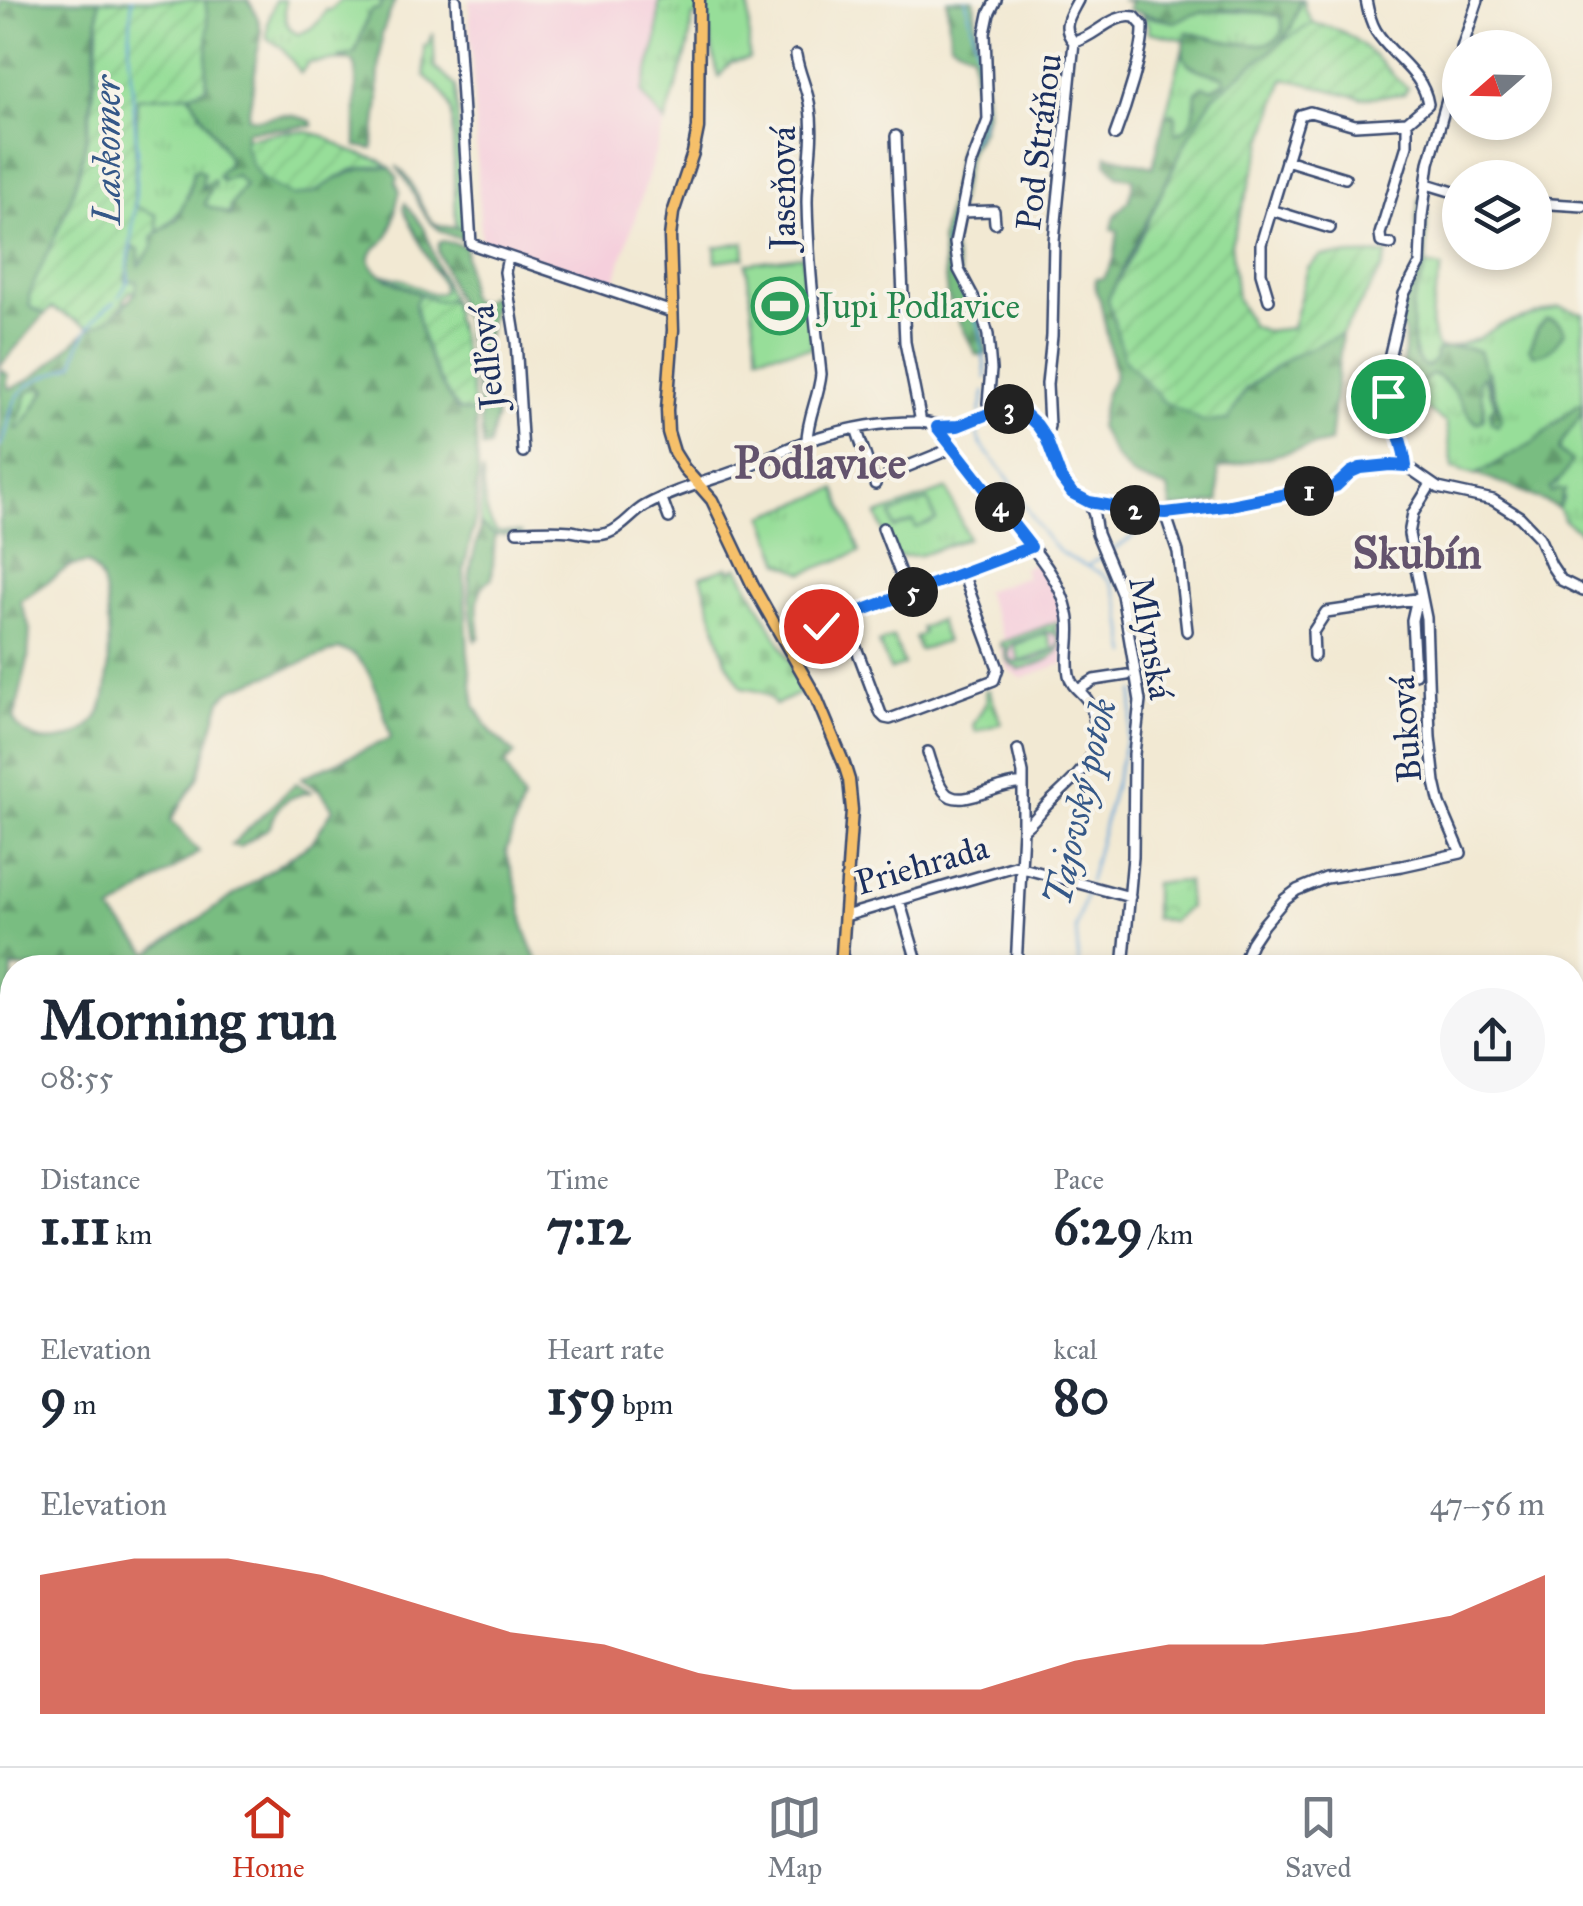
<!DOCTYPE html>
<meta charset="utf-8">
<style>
body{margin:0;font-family:"IM FELL Great Primer",serif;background:#f6f6f7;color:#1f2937;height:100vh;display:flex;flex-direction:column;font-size:38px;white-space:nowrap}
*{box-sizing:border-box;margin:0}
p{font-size:32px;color:#747a83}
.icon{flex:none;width:55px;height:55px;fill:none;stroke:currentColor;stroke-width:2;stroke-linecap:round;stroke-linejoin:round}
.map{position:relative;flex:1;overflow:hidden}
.details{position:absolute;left:0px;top:955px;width:1585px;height:812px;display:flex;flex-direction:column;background:#fff;border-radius:40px 40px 0 0;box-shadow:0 5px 15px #0003}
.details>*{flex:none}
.needle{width:65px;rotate:250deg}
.buttons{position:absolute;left:1442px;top:30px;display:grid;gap:20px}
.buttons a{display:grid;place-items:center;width:110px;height:110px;border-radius:50%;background:#fff;box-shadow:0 5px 15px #0003;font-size:50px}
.pin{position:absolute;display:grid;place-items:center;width:85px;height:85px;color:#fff;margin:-42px;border:5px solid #fff;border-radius:50%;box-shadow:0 2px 10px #0007}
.km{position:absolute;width:50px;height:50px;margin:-25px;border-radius:50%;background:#222;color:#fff;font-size:28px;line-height:50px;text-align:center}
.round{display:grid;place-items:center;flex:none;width:105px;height:105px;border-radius:52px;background:#f6f6f7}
.overview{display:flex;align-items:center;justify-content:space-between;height:170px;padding:0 40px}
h1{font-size:55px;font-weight:700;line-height:75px}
.figures{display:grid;grid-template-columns:repeat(3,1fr);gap:15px;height:170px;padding:10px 40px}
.figures div{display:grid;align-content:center}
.figures b{font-size:50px;font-weight:700}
.figures small{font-size:28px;font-weight:400}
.figures p{font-size:28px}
.chart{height:280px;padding:20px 40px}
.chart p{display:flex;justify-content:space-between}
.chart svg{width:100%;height:180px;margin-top:10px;fill:#c8321e;opacity:.7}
.dock{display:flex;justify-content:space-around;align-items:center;height:140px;border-top:2px solid #e0e1e3;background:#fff;font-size:28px;color:#747a83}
.dock a{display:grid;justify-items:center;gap:5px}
.dock .selected{color:#c8321e}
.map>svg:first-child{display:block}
.built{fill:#f5cfdc}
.grass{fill:url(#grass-tufts);stroke:#59867c;stroke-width:2.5}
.forest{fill:url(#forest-firs);stroke:#4a7670;stroke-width:2.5;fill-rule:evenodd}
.cemetery{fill:url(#cemetery-stones);stroke:#59867c;stroke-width:2.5}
.park{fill:url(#park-crowns);stroke:#59867c;stroke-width:2.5}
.garden{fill:url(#garden-furrows);stroke:#59867c;stroke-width:2.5}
.pitch{fill:#97de99;stroke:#59867c;stroke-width:2.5;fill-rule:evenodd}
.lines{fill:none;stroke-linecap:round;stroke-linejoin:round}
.stream{stroke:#64a4d7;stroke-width:2.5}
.minor-casing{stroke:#3b4b70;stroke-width:14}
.major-casing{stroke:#3b4b70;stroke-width:15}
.minor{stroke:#fff;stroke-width:9}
.major{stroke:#f6c06b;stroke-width:10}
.route-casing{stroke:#fff;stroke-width:20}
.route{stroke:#1a73e8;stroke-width:12}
.labels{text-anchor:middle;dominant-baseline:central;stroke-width:8;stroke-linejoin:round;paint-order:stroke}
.street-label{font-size:35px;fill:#1b2f5e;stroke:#f7f3e8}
.leisure-label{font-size:35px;fill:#27864d;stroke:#f7f3e8;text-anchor:start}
.water-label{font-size:38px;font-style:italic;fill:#355888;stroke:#f7f3e8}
.district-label{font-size:45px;font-weight:bold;fill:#63536d;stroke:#f7f3e8}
</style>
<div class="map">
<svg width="1583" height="1766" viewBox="0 0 1583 1766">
<defs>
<pattern id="grass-tufts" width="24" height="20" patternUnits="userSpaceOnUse" patternTransform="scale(2.5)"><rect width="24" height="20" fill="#97de99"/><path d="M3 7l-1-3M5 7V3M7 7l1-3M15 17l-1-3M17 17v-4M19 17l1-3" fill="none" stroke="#82bf86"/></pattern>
<pattern id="forest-firs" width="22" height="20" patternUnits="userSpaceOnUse" patternTransform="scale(2.5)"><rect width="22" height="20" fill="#79bd81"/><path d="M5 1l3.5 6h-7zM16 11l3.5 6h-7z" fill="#629a6d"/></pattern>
<pattern id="cemetery-stones" width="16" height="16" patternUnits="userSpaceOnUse" patternTransform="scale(2.5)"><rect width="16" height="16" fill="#97de99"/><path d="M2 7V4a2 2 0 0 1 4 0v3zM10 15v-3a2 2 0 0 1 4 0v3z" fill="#82bf86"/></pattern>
<pattern id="park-crowns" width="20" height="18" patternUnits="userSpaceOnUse" patternTransform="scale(2.5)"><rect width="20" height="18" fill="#97de99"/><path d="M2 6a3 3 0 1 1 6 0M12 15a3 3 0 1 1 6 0" fill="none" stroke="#82bf86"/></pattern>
<pattern id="garden-furrows" width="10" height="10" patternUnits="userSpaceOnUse" patternTransform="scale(2.5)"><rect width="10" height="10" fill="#97de99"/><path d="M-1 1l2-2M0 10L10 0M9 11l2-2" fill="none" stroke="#82bf86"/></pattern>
</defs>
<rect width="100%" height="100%" fill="#f7f3e8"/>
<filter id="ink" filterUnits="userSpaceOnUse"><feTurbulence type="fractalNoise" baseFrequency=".01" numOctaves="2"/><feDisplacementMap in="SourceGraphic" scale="20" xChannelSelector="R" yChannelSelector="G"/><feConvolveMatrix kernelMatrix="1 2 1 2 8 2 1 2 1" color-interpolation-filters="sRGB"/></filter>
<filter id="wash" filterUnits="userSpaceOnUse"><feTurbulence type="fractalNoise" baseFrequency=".0048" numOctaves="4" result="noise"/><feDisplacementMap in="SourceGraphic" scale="40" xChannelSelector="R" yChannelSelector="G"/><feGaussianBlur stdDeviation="2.25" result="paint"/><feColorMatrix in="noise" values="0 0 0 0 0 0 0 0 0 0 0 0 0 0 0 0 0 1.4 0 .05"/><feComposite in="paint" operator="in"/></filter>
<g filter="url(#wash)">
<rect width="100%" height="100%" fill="#f2e9d3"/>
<path class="built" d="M469,0H685L688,48L613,288L481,240Z
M1038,562L1052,585L1064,615V663L1021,678L1007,668L998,642L1004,639L984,591L1024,577L1027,581L1023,568Z"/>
<path class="grass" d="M275,0H285C285,15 283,27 298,34C312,29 320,23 326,10H331L340,0H383L379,9L369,14L355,53L340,58V60L308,63L301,73L281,47L267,38L268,23Z
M659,0H749V59L731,62L719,77C713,57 711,36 703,16H693L688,48L665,123L642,93L657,39Z
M1301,0H1303L1305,10L1313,23L1282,42L1291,28Z
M1214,11L1265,13L1280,16C1298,65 1208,37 1188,32L1186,40L1148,32V25L1142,16L1175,22L1189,15Z
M433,32L435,68L456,86L464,231L456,226L452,114C447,91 441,91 425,76L424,46H427Z
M1182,52C1190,72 1205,71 1224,77L1225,82L1213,89L1203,86C1198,105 1196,129 1175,134L1173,113L1165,116Z
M189,94L228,156V163L218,176L222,181L236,175L245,185L230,207L231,215L205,205L207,197L193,172C187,201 182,215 158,232L156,215L134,207L137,98Z
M1426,265L1442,268C1435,293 1425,323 1437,347L1444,349L1477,339L1498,326L1559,307L1583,313V405H1577L1534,442L1476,475L1453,468L1446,423L1419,404L1404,406C1407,398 1425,378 1433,374C1460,387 1457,407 1477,423L1483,420L1484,406L1477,383L1483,376L1502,419L1488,371L1435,360L1428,367L1421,365C1411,349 1409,326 1412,306C1415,293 1423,279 1426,265Z
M433,268L441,274L451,299L438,301L376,273L404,280L430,293L438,294L443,291L442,283Z
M37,387L47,388L20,429H15L27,393Z
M1583,412V534L1564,520L1558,508L1564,498L1550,492V487L1559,483L1566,456L1559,451L1561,441Z
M482,471C486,491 481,514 497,532L521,533L522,536L495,535L480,525Z
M836,489L860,552L804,573L781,563L764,516Z
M947,489L968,538L921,555L893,557L877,515Z"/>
<path class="forest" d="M0,0H99C95,64 92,129 74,190C63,227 43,261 29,296L30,307L45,314L0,366Z
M205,0H248C255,10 262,25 261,37C260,46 256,53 256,61C255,81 251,97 248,117C260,121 263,118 275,116C288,113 299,117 311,121L313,126L247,131L245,146L312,193C340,177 357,164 391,168L398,178L396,182L400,192C394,207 396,224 386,239C381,245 371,249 370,257C366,274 407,288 420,294L415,304C422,342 434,379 458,410L475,413L478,476L476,516L464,569L468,655L475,706L491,732L515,754L505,764L523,800L506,851L519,895L525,930L540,967L12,968V1755H923L919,1766H0V368L8,375L7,383L9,389C41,378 61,352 87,331C102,319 121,313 132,297C137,290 136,289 136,281L125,282L132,246L139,249V263L152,237L177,219L189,193L193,172L198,169L204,173L202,188L213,180L215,183L207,197L205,205L231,215L230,207L245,185L236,175L222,181L218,175L228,164V156L189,94L206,87L208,23ZM37,387L47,389L20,428L16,429L27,393ZM88,563C94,569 100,574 102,582C110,609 113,690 99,714C82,744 31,752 14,720L28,659L30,628L20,601L70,566ZM339,649C343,650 352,653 354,655C375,671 384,714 391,738L301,778L321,791L333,809L312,842L149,953L111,912L199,852L171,820L198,778L221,700L232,689Z
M383,0H395L382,33L378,84L379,100L373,149L356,146V69L353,61L340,60V58L355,53L369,13L372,10L379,9Z
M947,0H974L977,38L981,44L986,112L982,130L971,148L967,161L951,242L962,283L982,325L987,354L976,355L947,295L941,240L961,142L974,130L977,106L972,53L950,42Z
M1121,0H1301L1291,28L1281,42L1213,97L1189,136L1108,299L1228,420L1246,389L1288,358L1342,334L1330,442L1218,469L1219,502L1172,509L1168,489L1133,476L1115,457L1099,427L1105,396L1115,375L1100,300L1096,292L1095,279L1104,278L1114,259L1118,231L1112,229L1115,216L1129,200L1134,179L1118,175L1106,163L1107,155L1153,167L1165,116L1173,113L1176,117L1175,133C1196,130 1194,109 1196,92L1203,86L1213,89L1225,82L1224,77C1208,72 1182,70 1183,50C1184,44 1186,38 1187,32C1207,37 1299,65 1280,16C1246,9 1205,5 1175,22L1128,10L1130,1Z
M396,166C419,182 419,216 438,225C445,228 454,227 462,228L464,231L463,239C419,231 421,195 396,166Z
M1428,194L1426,265L1412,306V335L1414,354L1421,365L1427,367L1435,360L1436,351C1450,346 1465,347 1479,351L1500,410L1502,419L1497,426L1491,422L1490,411L1495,406L1487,381L1483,376L1478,383L1484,406L1483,420L1477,423C1457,406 1459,386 1433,374C1425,378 1407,397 1404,406L1392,409L1390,390L1402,374L1405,334L1400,323L1406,297L1420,255L1416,219L1420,197Z
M405,203L425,229L440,275L433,268L403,208Z
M443,241L465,246L469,297L471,300L482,302L491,295L495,299L483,350L496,418L489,447L483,448L479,401L463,318L438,251L439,243Z
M1546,319C1555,319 1561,323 1564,332C1556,344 1549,356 1533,354L1529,348L1538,328Z
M1577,405H1583C1582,423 1562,433 1559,451L1571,461C1568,472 1560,482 1550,487L1551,492L1559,489L1565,490L1558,508L1508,485L1476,475L1534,442Z
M480,525L495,535L492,578C472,588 478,617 480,637L475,641C472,617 466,590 471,566C473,552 479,540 480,525Z
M296,783L311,792C288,796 275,804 270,827L240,847L231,845Z
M1583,1212V1387L1573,1386L1572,1217Z
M1573,1745L1583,1749V1766H1537L1529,1757L1572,1755Z
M956,1755H1156L1160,1766H953Z
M1228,1755H1277L1287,1764L1292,1755H1327L1332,1766H1241Z"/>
<path class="cemetery" d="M728,567L731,571L738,567L806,690L775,705C768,691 757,691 742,688L726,661L701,576Z"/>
<path class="park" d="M928,500L936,520L916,528L913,521L894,528L891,514Z
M939,620L946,642L919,650L915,638L923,633L921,628Z
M989,690L1001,723L976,732L973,725L987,701L985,691Z
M1187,881L1189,907L1172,921L1154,918V883Z"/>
<path class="garden" d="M99,0H205L208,23L206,87L189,94L137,98L134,206L156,215L158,232L152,237L153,247L139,266V249L132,247L125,281H137L136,293L130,291L123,301L126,302L111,318L91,328L52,308L45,314L30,307L29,296C42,263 59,231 71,197C91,143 99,58 99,0Z
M1313,23C1324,26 1336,28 1345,33C1370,47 1386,71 1408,88L1404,94L1361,98L1284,78L1231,243L1237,299L1252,326L1265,331L1292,328L1308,268L1321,256L1387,254L1383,267L1342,334L1288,358L1246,388L1228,420L1205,422L1164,402L1124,359L1108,299L1133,253L1189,136L1213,97L1281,42Z
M289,131L308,132L324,136L350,151L379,160L391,168L377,166L351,170L312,193L293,196L263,180L252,165L245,146L246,138Z
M420,294L438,301L451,299L470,380L475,413L459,410C434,379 422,342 415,304Z"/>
<path class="pitch" d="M744,242L745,257L716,261L715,247Z
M803,256L812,348L758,354L746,263Z
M1057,622L1058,626L1053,629L1059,633L1062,641C1058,661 1036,664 1019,670V668C1008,665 1003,657 1006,646L1001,647L1000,643ZM1046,631C1084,641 1031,669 1011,661L1008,654L1011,644Z
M1047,633L1053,650L1020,662L1014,645Z
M893,637L904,665L890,670L879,643Z"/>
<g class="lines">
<path class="stream" d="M966,0L977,50L982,110L980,127L965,150L946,246L955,277L980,329L986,378
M119,297L128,281V267L135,205L137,147L129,50L132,0
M980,413L985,391
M978,420C977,429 976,435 980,443C987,454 997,463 1005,474C1024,499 1036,530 1059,551C1074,564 1102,568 1112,584C1123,603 1123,632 1128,654
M0,446C9,433 7,422 12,408C23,376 52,378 75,363C76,341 96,313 115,302
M1109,553L1160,517
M1088,565L1102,557
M1089,882L1132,718L1134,691
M1079,968L1076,928L1087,890
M1572,1257L1583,1250
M1272,1755L1284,1766
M953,1766L957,1755"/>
</g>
</g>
<g filter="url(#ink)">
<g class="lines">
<g class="minor-casing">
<path id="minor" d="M456,0L471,244L672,312
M1074,42C1097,36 1111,13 1135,17L1143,26C1144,52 1125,109 1115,135
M1074,42C1060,27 1070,16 1078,0
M1462,48L1478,0
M796,55C799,74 808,90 810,108C815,139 807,171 807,202C808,260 815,317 821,374C819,397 807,418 807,441
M896,136L905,342L921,422
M1286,160L1345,178
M1427,184L1460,194
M1535,203L1583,206
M1271,210L1330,228
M961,212L994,211L995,223
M1391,244L1381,242L1380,234L1407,145V122
M508,257L505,272L516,341L523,452
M1269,300L1261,273V244L1300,115L1310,112L1355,125L1407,122L1428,104C1423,72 1392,57 1376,31C1370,21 1368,11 1366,0
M991,413L988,403L991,370L988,335L982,313L959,270L955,243L971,165L988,120L985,33L989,14L996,0
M937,427C959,455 981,484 1003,512C1027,542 1060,575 1068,614C1073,634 1065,655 1069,675C1072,690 1085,692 1090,705C1109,753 1080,773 1050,802C1040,811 1034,822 1023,829
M856,428L875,484
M1045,438L1049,426L1047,384L1052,336L1054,241L1074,42
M1406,466L1404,452L1389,407L1387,380L1389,358L1404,294L1420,264L1422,216L1429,163L1460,55
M889,474L953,448
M662,499L669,518
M1089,502L1094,515L1097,534L1122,594L1140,701L1134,754L1133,857L1123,968
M1165,513L1178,552L1187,631
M883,528L908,594
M517,531C535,531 553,529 571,531C583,533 596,537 608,533C623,528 632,513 645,506C678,488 717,479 752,465C773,456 794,444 816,438C849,428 886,421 921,422C932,423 939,427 951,426C973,424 994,404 1016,410C1060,423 1046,487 1089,502L1146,513H1165L1225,506L1286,494L1328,489L1336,486L1343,477L1360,468L1390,465L1406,466L1438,488L1493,500L1520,517L1539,537L1551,565L1561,580L1583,591
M845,618L881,714L885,718L890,719L994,680L998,668L963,574
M784,639L1031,547
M1314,656L1313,632L1326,612L1422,598
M1415,674L1412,620L1417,598
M1078,690L1094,680L1127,675
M928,752C932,764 936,780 944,791C959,812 1000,781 1023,784
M899,900L919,968
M845,916L1015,866L1130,897
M1016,968L1023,829V773L1018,750
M1241,968L1251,943L1263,925L1285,899L1297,890L1326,878L1402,866L1461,853L1440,804L1435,782L1430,737L1426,618L1409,534L1413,513L1431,484
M922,1766L926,1755"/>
</g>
<g class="major-casing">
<path id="major" d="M699,0L698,128L693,153L673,213L670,237L673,330L667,410L668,432L674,452L684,468L712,500L753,586L816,697L844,764L849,780L852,810L841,968
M1161,1755L1165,1766"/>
</g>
<use href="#minor" class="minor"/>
<use href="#major" class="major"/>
</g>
</g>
<g class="lines" filter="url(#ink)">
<g class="route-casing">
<path id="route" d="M821,626L1031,547L937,427L958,426L998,410L1008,408L1023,412L1037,425L1046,438L1061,478L1072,493L1089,502L1146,512L1166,513L1225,506L1286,494L1328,489L1336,486L1351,472L1360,468L1390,465L1406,466C1404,442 1391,420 1388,396"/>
</g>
<use href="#route" class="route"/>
</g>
<defs>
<g id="stadium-ring" transform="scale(2.875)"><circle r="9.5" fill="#f7f3e8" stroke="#2e9e5b" stroke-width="1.5"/><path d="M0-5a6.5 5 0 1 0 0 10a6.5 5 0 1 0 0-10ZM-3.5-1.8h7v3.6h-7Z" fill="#2e9e5b"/></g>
</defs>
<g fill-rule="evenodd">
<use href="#stadium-ring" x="780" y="306"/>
</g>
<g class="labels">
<g class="street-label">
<text transform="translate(1039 142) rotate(-83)">Pod Stráňou</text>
<text transform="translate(783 188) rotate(-90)">Jaseňová</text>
<text transform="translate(487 357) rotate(-96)">Jedľová</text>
<text transform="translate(1151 638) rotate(80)">Mlynská</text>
<text transform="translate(1406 729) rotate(-94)">Buková</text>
<text transform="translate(922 865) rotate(-16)">Priehrada</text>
</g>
<g class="leisure-label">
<text x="819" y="306">Jupi Podlavice</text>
</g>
<g class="water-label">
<text transform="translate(107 150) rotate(-90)">Laskomer</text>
<text transform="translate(1080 802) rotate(-77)">Tajovský potok</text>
</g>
<g class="district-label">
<text x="820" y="462">Podlavice</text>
<text x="1417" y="552">Skubín</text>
</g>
</g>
</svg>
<div class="buttons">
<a><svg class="needle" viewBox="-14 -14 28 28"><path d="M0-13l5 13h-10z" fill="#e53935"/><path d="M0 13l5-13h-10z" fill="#747a83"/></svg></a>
<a><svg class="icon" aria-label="layers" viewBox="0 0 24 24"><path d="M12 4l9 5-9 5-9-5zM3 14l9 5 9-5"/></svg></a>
</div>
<div class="pin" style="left:1388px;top:396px;background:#1e9e55"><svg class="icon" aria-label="arrive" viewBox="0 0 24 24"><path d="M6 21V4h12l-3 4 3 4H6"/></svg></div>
<div class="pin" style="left:821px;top:626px;background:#d93025"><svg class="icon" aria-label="check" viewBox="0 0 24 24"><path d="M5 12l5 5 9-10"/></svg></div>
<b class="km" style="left:1309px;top:491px">1</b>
<b class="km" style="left:1135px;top:510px">2</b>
<b class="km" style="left:1009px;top:409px">3</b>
<b class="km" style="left:1000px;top:507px">4</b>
<b class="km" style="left:913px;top:592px">5</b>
<section class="details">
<div class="overview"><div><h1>Morning run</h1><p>08:55</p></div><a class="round"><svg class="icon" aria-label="share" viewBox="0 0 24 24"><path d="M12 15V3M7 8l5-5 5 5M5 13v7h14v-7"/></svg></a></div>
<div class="figures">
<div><p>Distance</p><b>1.11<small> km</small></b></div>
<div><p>Time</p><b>7:12</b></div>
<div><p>Pace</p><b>6:29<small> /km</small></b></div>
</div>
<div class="figures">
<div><p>Elevation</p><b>9<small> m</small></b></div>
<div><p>Heart rate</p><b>159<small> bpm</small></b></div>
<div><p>kcal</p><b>80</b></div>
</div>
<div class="chart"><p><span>Elevation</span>47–56 m</p>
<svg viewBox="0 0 160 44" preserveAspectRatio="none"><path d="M0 44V10L10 6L20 6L30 10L40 17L50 24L60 27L70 34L80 38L90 38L100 38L110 31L120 27L130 27L140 24L150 20L160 10V44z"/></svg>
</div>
</section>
</div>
<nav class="dock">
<a class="selected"><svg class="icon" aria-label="home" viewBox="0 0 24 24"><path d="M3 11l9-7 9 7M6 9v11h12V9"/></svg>Home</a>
<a><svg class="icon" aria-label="map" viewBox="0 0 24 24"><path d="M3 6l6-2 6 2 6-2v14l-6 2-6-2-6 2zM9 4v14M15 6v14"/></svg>Map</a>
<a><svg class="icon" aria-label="saved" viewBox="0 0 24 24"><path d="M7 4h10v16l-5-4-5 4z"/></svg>Saved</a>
</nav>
